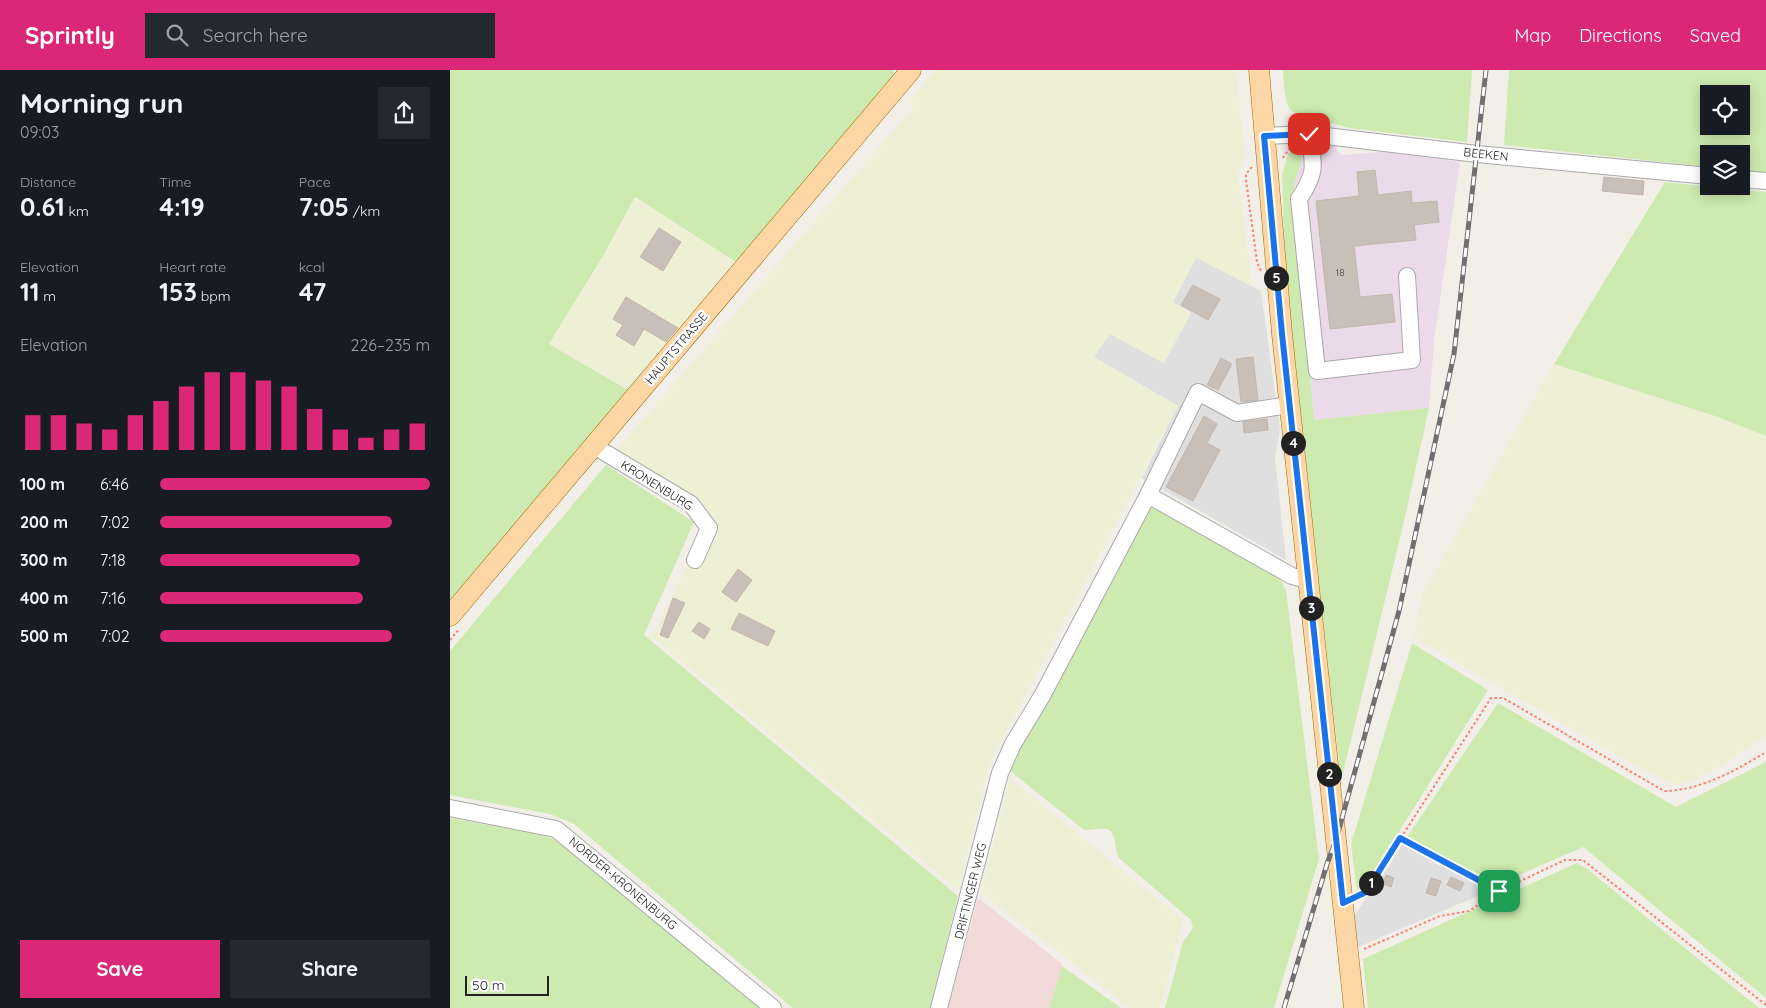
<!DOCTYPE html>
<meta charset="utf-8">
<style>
body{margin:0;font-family:Quicksand,sans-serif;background:#242831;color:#f1f3f6;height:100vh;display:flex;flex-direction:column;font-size:19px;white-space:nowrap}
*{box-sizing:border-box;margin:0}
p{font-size:16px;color:#9ea1a6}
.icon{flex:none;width:28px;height:28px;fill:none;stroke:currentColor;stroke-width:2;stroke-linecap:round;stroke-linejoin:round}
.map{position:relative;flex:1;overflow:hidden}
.sheet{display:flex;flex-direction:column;background:#171b24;width:450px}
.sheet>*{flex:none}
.buttons{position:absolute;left:1250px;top:15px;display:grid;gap:10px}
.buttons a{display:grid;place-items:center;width:50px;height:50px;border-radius:0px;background:#171b24;box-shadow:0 2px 12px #0003;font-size:25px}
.scale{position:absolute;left:15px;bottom:12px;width:84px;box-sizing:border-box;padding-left:5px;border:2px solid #222;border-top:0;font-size:14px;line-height:18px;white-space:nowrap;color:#222;-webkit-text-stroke:4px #fff;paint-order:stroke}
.pin{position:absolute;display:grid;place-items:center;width:42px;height:42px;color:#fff;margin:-21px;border-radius:10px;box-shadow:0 2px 8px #0006}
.km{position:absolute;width:25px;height:25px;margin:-12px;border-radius:50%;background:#222;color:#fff;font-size:14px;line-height:25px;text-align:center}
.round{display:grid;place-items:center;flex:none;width:52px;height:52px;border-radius:0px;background:#242831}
.head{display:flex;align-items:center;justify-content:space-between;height:85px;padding:0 20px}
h1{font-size:28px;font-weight:700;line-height:38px}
.metrics{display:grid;grid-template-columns:repeat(3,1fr);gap:8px;height:85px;padding:5px 20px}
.metrics div{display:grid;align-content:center}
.metrics b{font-size:25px;font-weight:700}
.metrics small{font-size:14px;font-weight:400}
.metrics p{font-size:14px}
.chart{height:140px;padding:10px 20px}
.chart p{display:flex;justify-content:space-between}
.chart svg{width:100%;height:90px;margin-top:5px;stroke:#db2777;stroke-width:6}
.action{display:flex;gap:10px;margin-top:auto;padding:10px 20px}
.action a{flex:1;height:58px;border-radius:0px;background:#db2777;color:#fff;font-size:20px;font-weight:700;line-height:58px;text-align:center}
.action a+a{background:#242831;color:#f1f3f6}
ul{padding:0 20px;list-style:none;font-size:16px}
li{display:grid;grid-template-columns:80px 60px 1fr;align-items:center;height:38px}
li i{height:12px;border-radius:6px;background:#db2777}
header{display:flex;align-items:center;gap:30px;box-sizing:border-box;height:70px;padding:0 25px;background:#db2777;color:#fff}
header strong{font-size:24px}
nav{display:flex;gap:28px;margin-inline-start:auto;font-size:18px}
.search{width:350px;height:45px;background:#242831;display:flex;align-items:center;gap:12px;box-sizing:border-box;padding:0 18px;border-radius:0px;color:#9ea1a6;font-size:19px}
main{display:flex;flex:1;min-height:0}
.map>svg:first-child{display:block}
.residential{fill:#e0dfdf}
.commercial{fill:#f2dad9}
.industrial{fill:#ebdbe8}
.farmland{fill:#eef0d5}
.grass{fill:#cdebb0;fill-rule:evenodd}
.building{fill:#c7bfb8;stroke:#c4b6ab}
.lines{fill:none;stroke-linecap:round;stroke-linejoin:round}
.minor-casing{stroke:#a9a9a9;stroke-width:18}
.major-casing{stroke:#a06b00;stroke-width:21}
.path{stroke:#fa8072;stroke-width:2;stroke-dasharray:2.5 2.5;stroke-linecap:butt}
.minor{stroke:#fff;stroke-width:16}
.major{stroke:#fcd6a4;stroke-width:20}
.rail-casing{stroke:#707070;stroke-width:5}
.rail{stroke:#fff;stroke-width:3;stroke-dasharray:9;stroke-linecap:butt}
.route-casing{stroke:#fff;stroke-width:10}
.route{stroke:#1a73e8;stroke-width:6}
.labels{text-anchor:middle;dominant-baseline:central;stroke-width:5;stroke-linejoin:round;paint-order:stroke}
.number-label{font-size:10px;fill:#4b4948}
.street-label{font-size:12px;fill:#222;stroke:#fff}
</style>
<header>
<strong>Sprintly</strong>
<div class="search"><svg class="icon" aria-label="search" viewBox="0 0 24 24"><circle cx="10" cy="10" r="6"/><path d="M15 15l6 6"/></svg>Search here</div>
<nav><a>Map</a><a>Directions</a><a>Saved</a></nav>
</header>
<main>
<section class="sheet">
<div class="head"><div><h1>Morning run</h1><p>09:03</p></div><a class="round"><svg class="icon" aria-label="share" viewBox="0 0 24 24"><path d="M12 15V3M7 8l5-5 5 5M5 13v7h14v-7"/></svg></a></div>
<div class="metrics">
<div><p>Distance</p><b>0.61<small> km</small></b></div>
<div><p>Time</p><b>4:19</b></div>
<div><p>Pace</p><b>7:05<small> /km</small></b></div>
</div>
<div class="metrics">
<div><p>Elevation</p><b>11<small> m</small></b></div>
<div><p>Heart rate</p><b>153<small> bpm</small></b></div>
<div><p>kcal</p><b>47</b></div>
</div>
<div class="chart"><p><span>Elevation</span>226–235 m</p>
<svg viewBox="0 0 160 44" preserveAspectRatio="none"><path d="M5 44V27M15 44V27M25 44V31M35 44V34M45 44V27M55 44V20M65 44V13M75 44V6M85 44V6M95 44V10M105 44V13M115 44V24M125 44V34M135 44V38M145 44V34M155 44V31"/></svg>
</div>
<ul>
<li><b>100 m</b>6:46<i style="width:100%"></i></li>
<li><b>200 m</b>7:02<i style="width:86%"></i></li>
<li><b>300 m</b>7:18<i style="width:74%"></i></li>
<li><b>400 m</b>7:16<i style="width:75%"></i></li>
<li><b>500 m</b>7:02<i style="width:86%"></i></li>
</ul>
<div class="action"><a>Save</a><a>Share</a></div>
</section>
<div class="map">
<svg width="1316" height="938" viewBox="0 0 1316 938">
<rect width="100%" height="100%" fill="#f2efe9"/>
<path class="residential" d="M746,187L811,221L830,359L825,389L836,490L692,408L728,336L644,287L660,264L714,293L741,243L722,233Z
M951,773L1040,821L908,877L904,847Z"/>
<path class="commercial" d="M528,828L610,892L612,896L599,938H498Z"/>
<path class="industrial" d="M884,75L890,84L897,85L937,81L1010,92L984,271L979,338L864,350L844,114L853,83L852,77Z"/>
<path class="farmland" d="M485,0H786L795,86L788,104L802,216L746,188L723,232L741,243L714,293L660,264L644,287L728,336L545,683L538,700L509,821L202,567L253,464L263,458L165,382L464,37L458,34Z
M185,127L289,194L183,323L99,274L154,184Z
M1104,294L1268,347L1316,366V666L1265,700L1238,712L1223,714L1188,697L963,567L973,523Z
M560,708L733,850L710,938H680L531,822Z"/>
<path class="grass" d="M0,0H443L444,4L289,194L185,127L154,184L99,274L183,323L138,369L0,530Z
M833,0H1022L1017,72L899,58C885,52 844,50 838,36C834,25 834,11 833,0Z
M1059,0H1316V103L1291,100V84H1259V97L1054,75ZM1259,24H1291V56H1259Z
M852,77V89L844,114L864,350L979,338L953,456L891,711L836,216L832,104L838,84L842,80Z
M1215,112L1316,122V366L1268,347L1104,294Z
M156,395L244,452L194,565L508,826L480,938H343L124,754L100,744L0,725V581Z
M701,434L829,506L836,521L869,789L824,938H715L733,872L743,858L741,850L669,788C665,780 666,772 663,764C657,754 644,761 636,760C633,760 631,757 629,756L560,701L561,694Z
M962,573L1038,620L920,808L907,820L901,774Z
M1048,633L1226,737L1316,692V928L1133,777L1046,815L957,767Z
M0,748L92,765L108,771L313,938H0Z
M1127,793L1137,799L1309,938H918L913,889Z
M612,896L671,938H599Z"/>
<path class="building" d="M925,100L928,125L961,121L962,133L987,131L989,152L964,155L966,170L904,176L910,227L942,224L945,252L880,259L866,131L909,126L907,102Z
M1154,107L1194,111L1193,125L1152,121Z
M209,158L231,172L213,201L190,187Z
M743,215L770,229L758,250L731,235Z
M176,227L228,258L216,272L194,259L184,276L166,265L173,255L163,249Z
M803,287L808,330L791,332L786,289Z
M771,288L782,294L768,320L757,315Z
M754,346L767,354L757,373L770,380L743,431L716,417Z
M817,349L818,360L794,363L793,352Z
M288,499L302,510L286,532L272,522Z
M223,528L235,533L218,568L210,565Z
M289,543L325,561L318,576L281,559Z
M249,552L260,559L254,569L242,561Z
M936,805L944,808L941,817L933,814Z
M1001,807L1014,813L1010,821L997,815Z
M981,808L991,811L986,826L976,823Z"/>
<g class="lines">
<g class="minor-casing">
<path id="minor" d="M859,64C864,96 867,102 849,129L867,301L962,290L957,206
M814,66L859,64L1027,84L1259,106
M1291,109L1316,111
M144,376L241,434L259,458L245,490
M698,425L748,322L787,343L839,335
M0,738L106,759L323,938
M489,938L550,703L563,674L592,626L698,425L842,506L858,510"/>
</g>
<g class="major-casing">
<path id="major" d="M809,0L832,264L904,938
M0,546L461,0"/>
</g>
<path class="path" d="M833,88L839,79
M802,97L796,104V110L807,192L811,201
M0,570L9,559
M949,767L1049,821
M907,828L916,822L1041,628H1053L1214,721C1249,721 1287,700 1316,682
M914,879L990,846L1019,841L1049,821L1115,790H1133L1316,935"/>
<use href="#minor" class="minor"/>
<use href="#major" class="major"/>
<g class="rail-casing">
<path id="rail" d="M834,938L877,794L886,770L949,541L1004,284L1036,0"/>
</g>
<use href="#rail" class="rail"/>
</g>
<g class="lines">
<g class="route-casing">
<path id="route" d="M859,64L814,66L832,264L893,833L916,822L950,768L1049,821"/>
</g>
<use href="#route" class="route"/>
</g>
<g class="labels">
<g class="number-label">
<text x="890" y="202">18</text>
</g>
<g class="street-label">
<text transform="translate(1036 84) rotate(6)">BEEKEN</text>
<text transform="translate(226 278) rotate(-50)">HAUPTSTRASSE</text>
<text transform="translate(207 415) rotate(32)">KRONENBURG</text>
<text transform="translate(173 813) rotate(40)">NORDER-KRONENBURG</text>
<text transform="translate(520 821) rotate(-76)">DRIFTINGER WEG</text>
</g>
</g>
</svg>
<div class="buttons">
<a><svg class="icon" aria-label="locate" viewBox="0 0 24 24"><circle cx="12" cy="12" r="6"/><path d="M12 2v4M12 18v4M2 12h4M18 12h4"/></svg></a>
<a><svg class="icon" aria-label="layers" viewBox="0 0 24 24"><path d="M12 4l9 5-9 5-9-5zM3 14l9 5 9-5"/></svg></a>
</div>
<div class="scale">50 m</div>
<div class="pin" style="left:1049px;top:821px;background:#1e9e55"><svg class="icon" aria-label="arrive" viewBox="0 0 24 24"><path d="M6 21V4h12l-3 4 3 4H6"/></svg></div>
<div class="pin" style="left:859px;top:64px;background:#d93025"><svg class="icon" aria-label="check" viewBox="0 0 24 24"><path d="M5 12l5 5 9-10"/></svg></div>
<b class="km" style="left:921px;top:813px">1</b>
<b class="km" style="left:879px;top:704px">2</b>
<b class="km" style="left:861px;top:538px">3</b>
<b class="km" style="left:843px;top:373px">4</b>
<b class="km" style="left:826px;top:208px">5</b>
</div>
</main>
